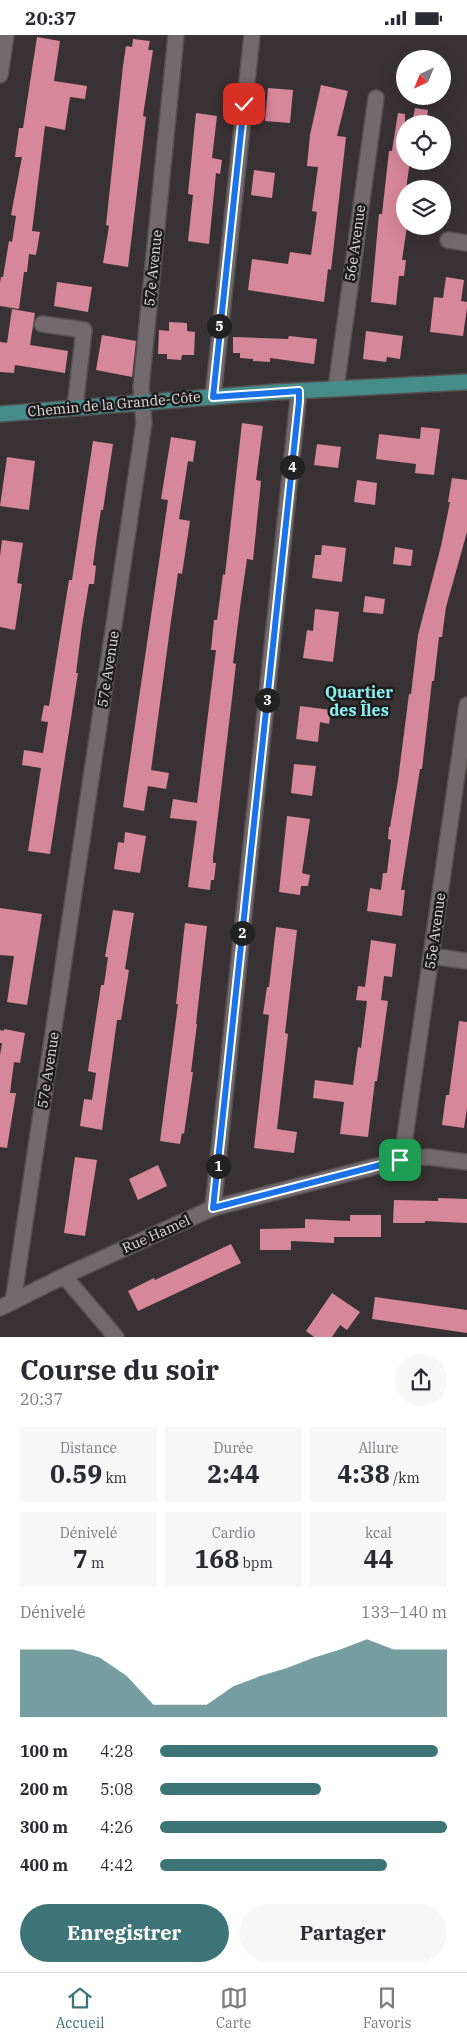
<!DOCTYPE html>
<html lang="fr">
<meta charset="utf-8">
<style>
body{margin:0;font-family:"IBM Plex Serif",serif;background:#f7f7f7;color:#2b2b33;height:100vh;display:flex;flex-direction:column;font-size:19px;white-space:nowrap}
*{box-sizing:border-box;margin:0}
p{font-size:16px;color:#7c7c81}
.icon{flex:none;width:28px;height:28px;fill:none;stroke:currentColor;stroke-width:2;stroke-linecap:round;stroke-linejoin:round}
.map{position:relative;height:1302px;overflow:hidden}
.side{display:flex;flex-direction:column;background:#fff;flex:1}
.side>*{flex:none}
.needle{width:32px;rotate:223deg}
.tools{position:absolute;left:396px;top:15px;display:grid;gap:10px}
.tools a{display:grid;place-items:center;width:55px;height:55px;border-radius:50%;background:#fff;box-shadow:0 5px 20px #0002;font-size:25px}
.pin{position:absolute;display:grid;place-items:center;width:42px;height:42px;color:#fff;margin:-21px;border-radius:10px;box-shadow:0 2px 8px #0006}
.km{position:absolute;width:25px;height:25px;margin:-12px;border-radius:50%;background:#222;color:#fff;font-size:14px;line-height:25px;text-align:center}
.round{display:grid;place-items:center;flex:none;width:52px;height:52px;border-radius:26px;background:#f7f7f7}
.head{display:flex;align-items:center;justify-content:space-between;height:85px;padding:0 20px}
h1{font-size:28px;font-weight:700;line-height:38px}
.metrics{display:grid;grid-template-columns:repeat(3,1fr);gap:8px;height:85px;padding:5px 20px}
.metrics div{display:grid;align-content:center;border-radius:0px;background:#f7f7f7;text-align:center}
.metrics b{font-size:25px;font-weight:700}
.metrics small{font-size:14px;font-weight:400}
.metrics p{font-size:14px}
.chart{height:140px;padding:10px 20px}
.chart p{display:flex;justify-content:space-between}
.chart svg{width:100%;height:90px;margin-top:5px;fill:#3d7477;opacity:.7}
.button{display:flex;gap:10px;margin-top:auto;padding:10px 20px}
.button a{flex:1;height:58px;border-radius:30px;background:#3d7477;color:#fff;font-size:20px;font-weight:700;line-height:58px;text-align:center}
.button a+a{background:#f7f7f7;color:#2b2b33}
ul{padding:0 20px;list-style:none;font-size:16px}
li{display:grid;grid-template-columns:80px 60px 1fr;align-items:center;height:38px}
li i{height:12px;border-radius:6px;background:#3d7477}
.status{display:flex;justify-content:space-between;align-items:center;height:35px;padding:0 25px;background:#fff;direction:ltr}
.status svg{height:14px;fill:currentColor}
.tab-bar{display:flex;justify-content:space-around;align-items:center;height:70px;border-top:1px solid #e1e1e2;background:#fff;font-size:14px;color:#7c7c81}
.tab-bar a{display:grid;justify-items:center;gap:2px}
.tab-bar .selected{color:#3d7477}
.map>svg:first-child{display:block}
.building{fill:#d7879a}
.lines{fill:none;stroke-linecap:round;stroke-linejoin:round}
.minor-casing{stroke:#565051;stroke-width:18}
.major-casing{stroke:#565051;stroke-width:18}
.minor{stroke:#726a6c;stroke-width:15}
.major{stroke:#458c8b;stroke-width:15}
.route-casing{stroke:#fff;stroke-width:10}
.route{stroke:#1a73e8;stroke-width:6}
.labels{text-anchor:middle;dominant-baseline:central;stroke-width:5;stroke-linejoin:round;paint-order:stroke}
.street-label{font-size:14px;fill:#e1dcdd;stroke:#1e1b1c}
.quarter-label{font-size:16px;font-weight:bold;fill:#88f3f0;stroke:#1e1b1c}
</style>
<div class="status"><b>20:37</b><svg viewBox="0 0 49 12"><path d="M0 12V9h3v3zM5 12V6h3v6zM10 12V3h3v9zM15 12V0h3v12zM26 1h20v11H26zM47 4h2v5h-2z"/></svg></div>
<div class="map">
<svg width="467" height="1302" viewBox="0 0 467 1302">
<rect width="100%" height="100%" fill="#393234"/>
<path class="building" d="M37,2L60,6L54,46L87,51L85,64L70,62L65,95L45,91L32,196L40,197L36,220L29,219L27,237H24L19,274L0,271V248L1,242H3L9,206L12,207L16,181L11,180L22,122H15L19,93H23Z
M133,4L150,6L148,15H153L143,81L146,82L128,232L103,228L109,191L106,190L123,31L126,11L132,12Z
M321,50L348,56L337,101L346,102L331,235L328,234L324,267L248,255L252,224L288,229L290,217L311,220L317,177L312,176L318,132L307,131L310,100Z
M268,53L293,55L290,88L265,86Z
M415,73L428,75L426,89H412Z
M196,78L217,81L212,123L222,125L220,139L216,138L209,209L188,206L193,160L188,159Z
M398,78L405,79V126H410L402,182H405V191H407L402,225H406L404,241H399L396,270L371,267L379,179H382L389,116H392Z
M254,135L275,138L272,163L251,160Z
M446,242L464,245L461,266L467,267V273L463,301L430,297L434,262L443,263Z
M57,247L92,252L88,277L54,271Z
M12,274L35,278L30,310L68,316L65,338L15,330L14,338L0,337V307L7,308Z
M169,287L187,288V296L195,297L194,320H182L181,325L167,324V319H158L159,295L169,296Z
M366,296L403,301L400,324L387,322L386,327L363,324Z
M102,300L136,306L132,342L96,335Z
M289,301L317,304L314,329L270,323V327L253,326V324L240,323V318H233V302L288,304Z
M242,388L263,391L256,445L261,446L253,525L247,524L240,572L233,628L236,629L231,672L213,822V828H216L214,845H211L210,855L188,852L197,786L170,783L173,764L197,768L216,615H211L214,585H217L223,539L225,540Z
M421,392L440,394L434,440L415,438L416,429L376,424L379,399L420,404Z
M171,402L196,406L193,427L188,426L179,484L190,486L182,539L178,538L171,586L151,735L169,738L166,754L148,751L144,776L123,772L168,465L161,464Z
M93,406L113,409L103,475H101L97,500L93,530L96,531L94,549H89L82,591L76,638H78L50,819L28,816L41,733L22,730L24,715L43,718L48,687L41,686L44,670L49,671L69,545H72Z
M317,409L341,412L338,433L314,430Z
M7,422L35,426L29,475L0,471Z
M452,443L467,445V497L446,572L442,602H439L434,646H432L422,734H420L401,855H405L402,881L367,876L370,853L381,855L383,838H387L391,805L388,804L389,792H390L398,745L409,659H411L418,600L441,511L450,467H448Z
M357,445L377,448L375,470L354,467Z
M2,505L23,508L17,548L22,549L15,595L0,592V521Z
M322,510L346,513L342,547L312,543L315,520H321Z
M395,512L413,515L411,531L393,529Z
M365,561L385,564L383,579L363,577Z
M315,574L339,577L333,627L303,623L307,595L313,596Z
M300,671L331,675L329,689L320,687L318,707L296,704Z
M294,729L316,731L312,761L291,758Z
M287,781L310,784L302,838L310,840L308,851H301L300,860L279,857Z
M125,797L146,801L140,838L114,834L118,807L124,808Z
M0,873L42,879L27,970L7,967L14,921L0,920Z
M113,875L134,878L125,934L129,935L121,985H117L102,1095L80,1091L84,1064L92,1065L96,1038L88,1036L101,950H104L108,922H105Z
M185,888L207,891L196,989H197L191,1037H193L184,1099L182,1098L180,1109L160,1106L178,969H176Z
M276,892L297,895L285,998L288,999L277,1094L297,1097L294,1118L254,1113L269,980L263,979L267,952H269Z
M371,905L396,909L392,942L384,941L381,965L388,966L377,1046H375L368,1102L340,1099L344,1067L313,1063L315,1045L353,1050L358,1012L361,1013L367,966L356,965L358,951L365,952Z
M459,986L467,987V1073L464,1093L442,1090L446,1060H449Z
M4,994L25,998L20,1028L14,1027L10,1058H16L7,1113L0,1112V1020L2,1008H0V995L4,996Z
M75,1122L97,1125L85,1201L64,1198Z
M158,1130L167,1151L138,1165L129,1144Z
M438,1163L467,1164V1188L425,1186V1188H393L394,1165L438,1166Z
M350,1180H381V1202H334V1208L291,1206V1215H260V1194L305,1193V1184L350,1186Z
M231,1209L241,1228L138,1276L128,1256L154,1243L155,1245Z
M332,1258L360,1277L347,1295L340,1290L332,1302H314L306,1296Z
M375,1262L467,1275V1298L372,1284Z"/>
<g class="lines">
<g class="minor-casing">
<path id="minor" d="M0,40L6,0
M448,205L467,208
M42,289L84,295L75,372
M336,353L376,63
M213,362L252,0
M431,921L467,926
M408,1123L405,1102L467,670
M213,1173L299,356
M64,1241L116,1302
M13,1267L144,388L141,352L176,0
M0,1273L64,1241L213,1173L408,1123L429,1122L467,1127"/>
</g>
<g class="major-casing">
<path id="major" d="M0,379L275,357L467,347"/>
</g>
<use href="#minor" class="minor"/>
<use href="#major" class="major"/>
</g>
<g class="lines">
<g class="route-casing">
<path id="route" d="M244,69L213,362L299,356V366L213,1173L400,1125"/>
</g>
<use href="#route" class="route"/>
</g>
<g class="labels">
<g class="street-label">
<text transform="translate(355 208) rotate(-82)">56e Avenue</text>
<text transform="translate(153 233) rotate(-84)">57e Avenue</text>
<text transform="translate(114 369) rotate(-5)">Chemin de la Grande-Côte</text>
<text transform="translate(108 634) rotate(-81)">57e Avenue</text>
<text transform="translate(435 896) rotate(-82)">55e Avenue</text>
<text transform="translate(48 1035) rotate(-81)">57e Avenue</text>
<text transform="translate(156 1199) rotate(-24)">Rue Hamel</text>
</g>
<g class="quarter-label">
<text x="359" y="657">Quartier<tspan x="359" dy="18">des Îles</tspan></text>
</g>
</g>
</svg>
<div class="tools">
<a><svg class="needle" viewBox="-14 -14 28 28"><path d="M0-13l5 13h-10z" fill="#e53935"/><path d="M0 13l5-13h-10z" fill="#7c7c81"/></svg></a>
<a><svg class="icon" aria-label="locate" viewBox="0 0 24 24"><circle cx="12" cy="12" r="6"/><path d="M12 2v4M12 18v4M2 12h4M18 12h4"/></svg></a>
<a><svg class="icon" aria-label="layers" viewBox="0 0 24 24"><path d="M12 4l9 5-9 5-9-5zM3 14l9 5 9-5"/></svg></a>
</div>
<div class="pin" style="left:400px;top:1125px;background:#1e9e55"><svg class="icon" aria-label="arrive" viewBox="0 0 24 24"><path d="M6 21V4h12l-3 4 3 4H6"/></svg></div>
<div class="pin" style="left:244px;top:69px;background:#d93025"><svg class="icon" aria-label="check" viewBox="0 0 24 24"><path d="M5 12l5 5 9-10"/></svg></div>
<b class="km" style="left:218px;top:1131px">1</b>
<b class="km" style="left:242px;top:898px">2</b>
<b class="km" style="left:267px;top:665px">3</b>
<b class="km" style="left:292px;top:432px">4</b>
<b class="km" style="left:219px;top:291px">5</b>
</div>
<section class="side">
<div class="head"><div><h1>Course du soir</h1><p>20:37</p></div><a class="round"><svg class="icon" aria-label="share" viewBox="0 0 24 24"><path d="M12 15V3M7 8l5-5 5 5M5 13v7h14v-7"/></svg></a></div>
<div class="metrics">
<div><p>Distance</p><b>0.59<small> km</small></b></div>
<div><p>Durée</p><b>2:44</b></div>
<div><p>Allure</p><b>4:38<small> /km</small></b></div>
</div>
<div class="metrics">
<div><p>Dénivelé</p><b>7<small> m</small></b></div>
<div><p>Cardio</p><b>168<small> bpm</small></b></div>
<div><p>kcal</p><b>44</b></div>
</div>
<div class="chart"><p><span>Dénivelé</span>133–140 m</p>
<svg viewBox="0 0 160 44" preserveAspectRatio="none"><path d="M0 44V11L10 11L20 11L30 15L40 24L50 38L60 38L70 38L80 29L90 24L100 20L110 15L120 11L130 6L140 11L150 11L160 11V44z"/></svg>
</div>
<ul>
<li><b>100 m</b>4:28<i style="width:97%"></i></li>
<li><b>200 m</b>5:08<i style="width:56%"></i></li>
<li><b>300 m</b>4:26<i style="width:100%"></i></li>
<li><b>400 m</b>4:42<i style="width:79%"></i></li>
</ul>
<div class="button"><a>Enregistrer</a><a>Partager</a></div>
</section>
<nav class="tab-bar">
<a class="selected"><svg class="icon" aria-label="home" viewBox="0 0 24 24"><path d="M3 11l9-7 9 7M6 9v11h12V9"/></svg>Accueil</a>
<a><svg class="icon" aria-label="map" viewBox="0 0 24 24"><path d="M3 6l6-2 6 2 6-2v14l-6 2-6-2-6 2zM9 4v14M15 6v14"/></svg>Carte</a>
<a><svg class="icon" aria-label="saved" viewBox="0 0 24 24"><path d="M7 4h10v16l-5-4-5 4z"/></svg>Favoris</a>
</nav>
